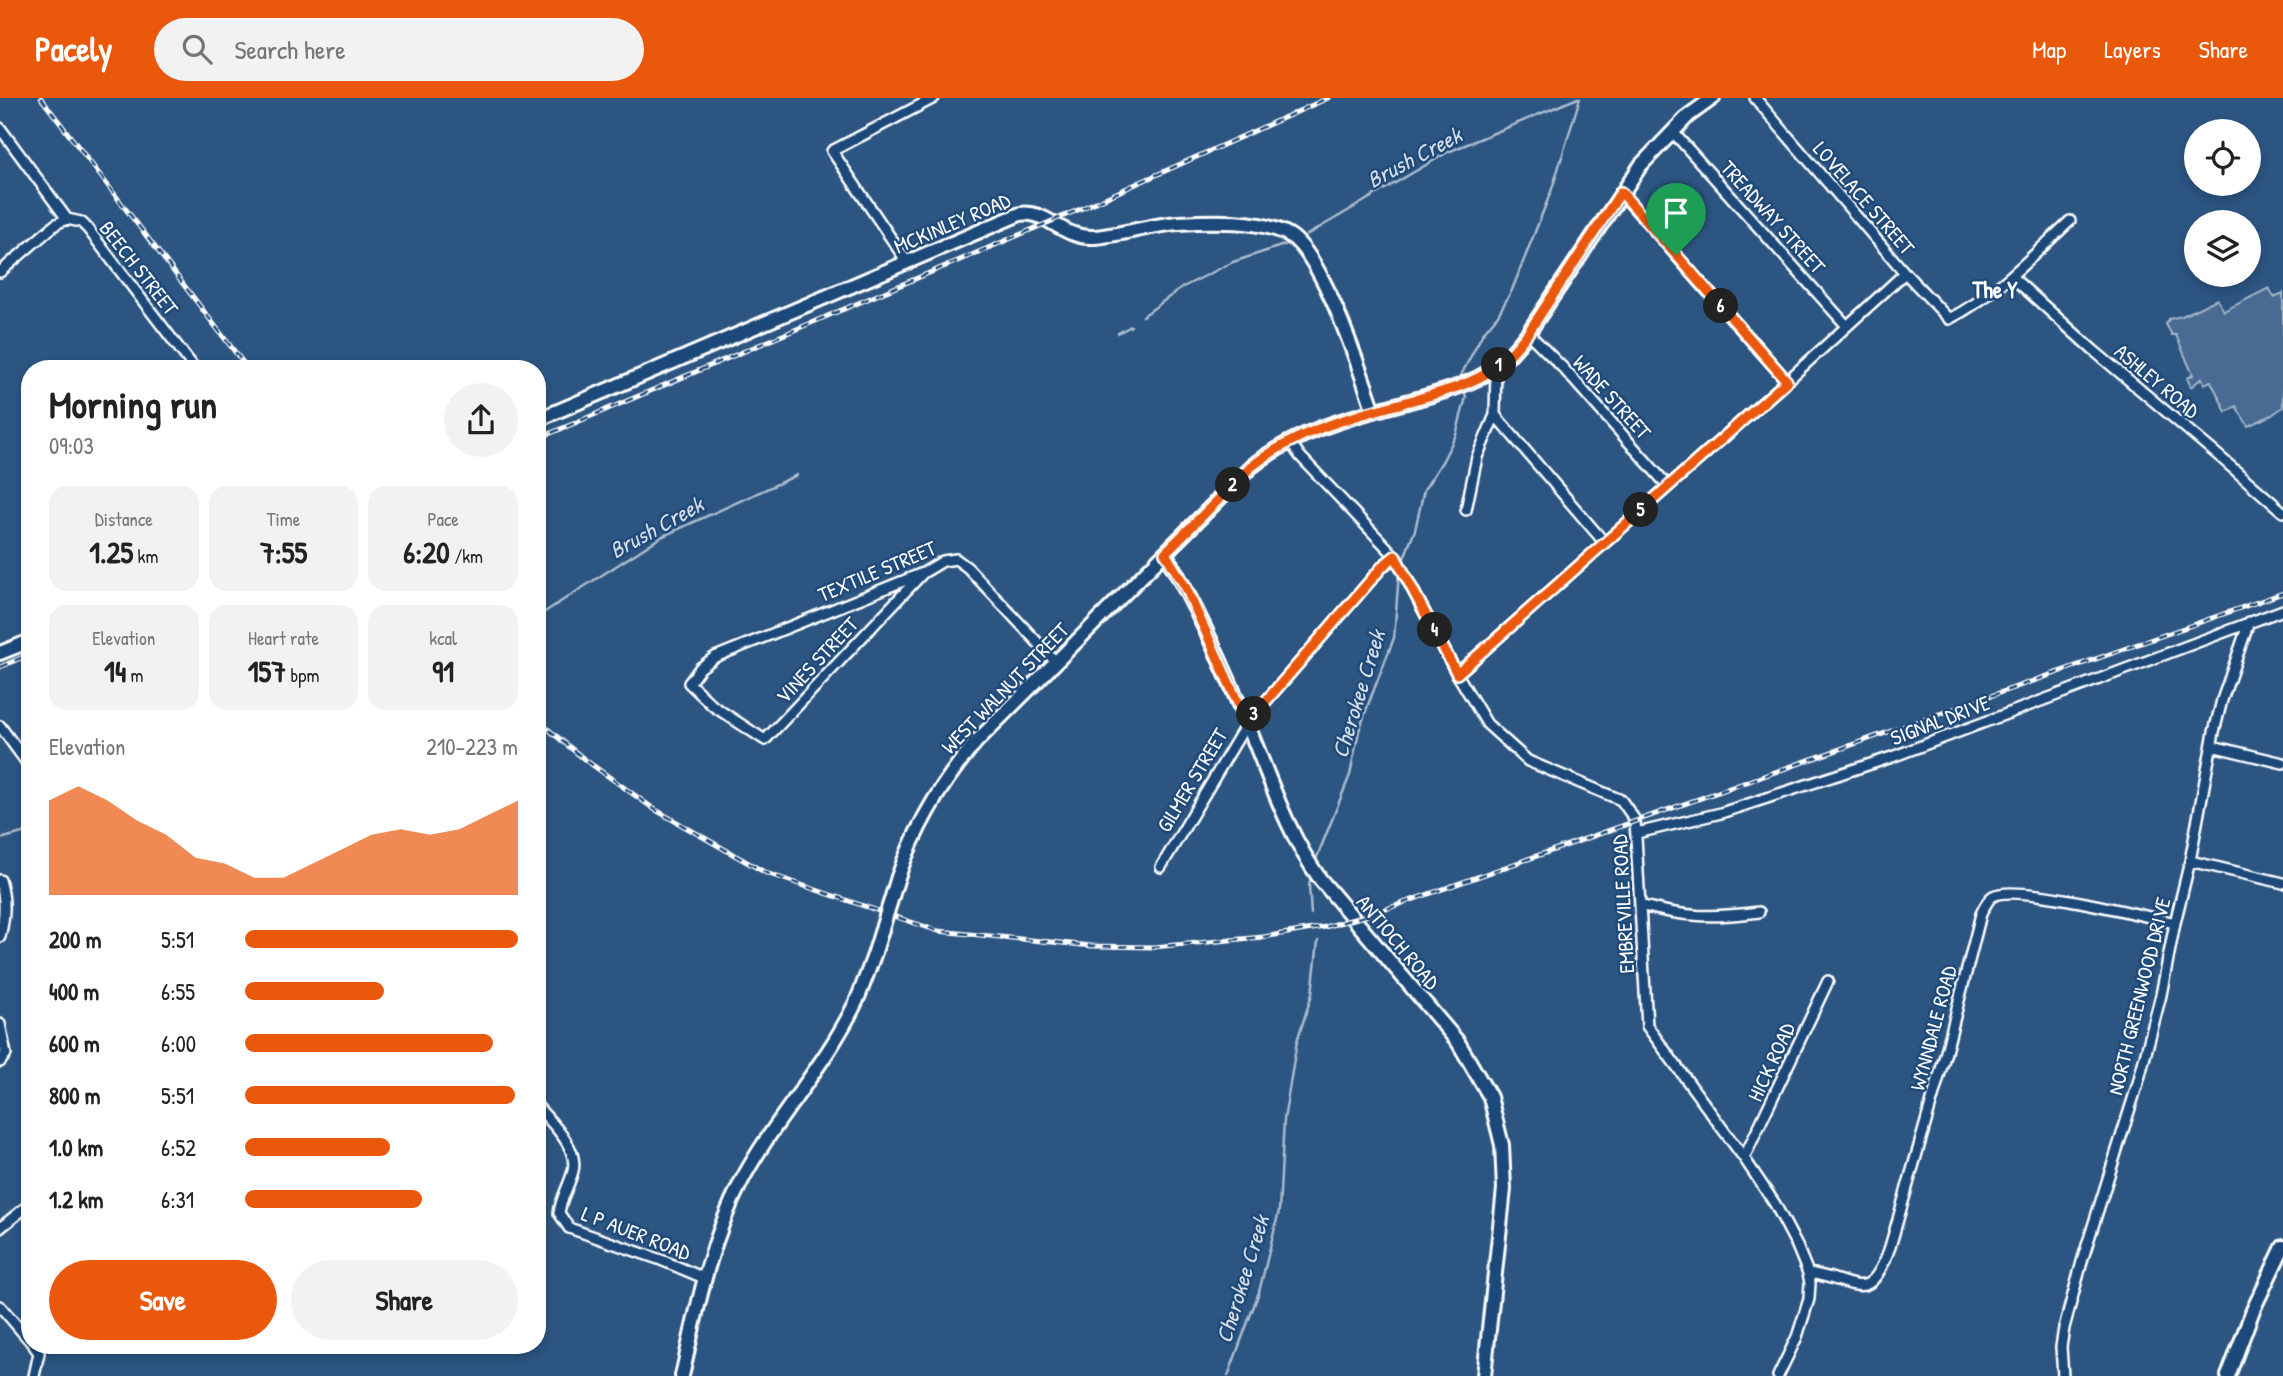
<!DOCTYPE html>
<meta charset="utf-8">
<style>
body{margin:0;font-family:"Patrick Hand",sans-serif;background:#f2f2f2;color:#222;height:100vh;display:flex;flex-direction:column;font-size:26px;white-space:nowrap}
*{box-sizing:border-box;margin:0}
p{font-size:23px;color:#767676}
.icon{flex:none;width:38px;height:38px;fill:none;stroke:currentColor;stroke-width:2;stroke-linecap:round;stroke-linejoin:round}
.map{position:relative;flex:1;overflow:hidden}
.sheet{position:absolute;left:21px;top:262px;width:525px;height:994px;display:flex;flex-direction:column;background:#fff;border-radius:28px;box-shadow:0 4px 10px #0003}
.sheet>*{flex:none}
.fabs{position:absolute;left:2184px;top:21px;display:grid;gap:14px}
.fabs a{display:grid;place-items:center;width:77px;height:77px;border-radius:50%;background:#fff;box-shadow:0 4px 10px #0003;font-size:35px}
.pin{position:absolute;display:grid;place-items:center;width:60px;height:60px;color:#fff;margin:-72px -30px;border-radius:50% 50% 50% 0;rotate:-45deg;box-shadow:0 0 7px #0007}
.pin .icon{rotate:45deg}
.km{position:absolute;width:35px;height:35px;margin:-18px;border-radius:50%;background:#222;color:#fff;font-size:19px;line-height:35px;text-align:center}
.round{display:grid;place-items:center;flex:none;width:74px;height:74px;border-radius:37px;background:#f2f2f2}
.head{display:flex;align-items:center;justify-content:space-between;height:119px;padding:0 28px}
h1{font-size:38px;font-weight:700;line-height:52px}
.metrics{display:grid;grid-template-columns:repeat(3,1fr);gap:10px;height:119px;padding:7px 28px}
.metrics div{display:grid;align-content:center;border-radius:18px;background:#f2f2f2;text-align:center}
.metrics b{font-size:30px;font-weight:700}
.metrics small{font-size:19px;font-weight:400}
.metrics p{font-size:19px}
.chart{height:196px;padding:14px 28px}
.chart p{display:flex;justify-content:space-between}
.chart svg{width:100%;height:126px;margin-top:7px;fill:#ea580c;opacity:.7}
.primary-button{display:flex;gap:14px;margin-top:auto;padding:14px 28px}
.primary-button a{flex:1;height:80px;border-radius:42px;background:#ea580c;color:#fff;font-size:28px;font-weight:700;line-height:80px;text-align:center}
.primary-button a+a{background:#f2f2f2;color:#222}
ul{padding:0 28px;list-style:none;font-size:23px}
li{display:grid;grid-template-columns:112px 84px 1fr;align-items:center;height:52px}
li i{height:18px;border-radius:9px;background:#ea580c}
header{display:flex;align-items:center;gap:42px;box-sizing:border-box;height:98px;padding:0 35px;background:#ea580c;color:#fff}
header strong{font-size:33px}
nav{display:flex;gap:38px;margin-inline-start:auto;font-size:24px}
.search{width:490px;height:63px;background:#f2f2f2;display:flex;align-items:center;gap:18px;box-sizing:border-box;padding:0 24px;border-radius:38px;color:#767676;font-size:26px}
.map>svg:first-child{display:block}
.green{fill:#486b92;stroke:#a4b5c8;stroke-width:2}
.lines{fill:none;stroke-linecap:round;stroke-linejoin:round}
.stream{stroke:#acbcce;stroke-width:2.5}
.street-casing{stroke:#fff;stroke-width:14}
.secondary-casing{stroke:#fff;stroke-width:18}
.street{stroke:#1f4a7a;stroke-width:9}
.secondary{stroke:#1f4a7a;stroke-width:12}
.rail-casing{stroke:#fff;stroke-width:5}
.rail{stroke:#1f4a7a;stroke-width:2.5;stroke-dasharray:8;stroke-linecap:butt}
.secondary-bridge-casing{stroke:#fff;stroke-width:18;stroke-linecap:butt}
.secondary-bridge{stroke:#1f4a7a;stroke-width:12}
.route-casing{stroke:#fff;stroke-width:14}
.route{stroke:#ea580c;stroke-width:9}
.labels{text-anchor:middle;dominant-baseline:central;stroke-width:5;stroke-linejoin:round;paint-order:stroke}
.street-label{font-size:21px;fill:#fff;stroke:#1f4a7a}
.water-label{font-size:23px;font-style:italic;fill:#d5dde6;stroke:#1f4a7a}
.neighbourhood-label{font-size:23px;font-weight:bold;fill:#fff;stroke:#1f4a7a}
</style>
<header>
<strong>Pacely</strong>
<div class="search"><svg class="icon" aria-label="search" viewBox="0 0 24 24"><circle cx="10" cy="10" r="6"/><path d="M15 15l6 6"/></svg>Search here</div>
<nav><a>Map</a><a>Layers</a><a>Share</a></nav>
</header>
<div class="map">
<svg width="2283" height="1278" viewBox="0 0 2283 1278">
<rect width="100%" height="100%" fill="#2c5582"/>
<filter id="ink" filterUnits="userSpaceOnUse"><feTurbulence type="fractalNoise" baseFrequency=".0143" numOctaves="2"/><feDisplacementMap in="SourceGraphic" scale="14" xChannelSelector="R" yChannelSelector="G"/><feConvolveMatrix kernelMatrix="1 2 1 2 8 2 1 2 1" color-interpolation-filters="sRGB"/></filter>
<g filter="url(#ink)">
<path class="green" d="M2269,190L2274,199L2283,195V309L2272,317L2248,328L2236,308L2226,314L2211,283L2204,286L2202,280L2191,289L2187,280L2193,277L2176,237H2172L2166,226L2169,221L2182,218L2217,201L2224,213Z"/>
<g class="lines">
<path class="stream" d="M1307,137L1448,54L1578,0
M1143,218L1183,189L1233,164L1290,145
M1118,235L1131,228
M1461,283L1460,279L1483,235L1498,217L1512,192L1552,91L1580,0
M1402,465L1415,432L1424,392L1442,364L1456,337L1466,299L1464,293
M537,519L661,439L797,377
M0,741L30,733
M1315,764L1350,677L1359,633L1368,607L1394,540L1399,474
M1311,816L1309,788L1311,778
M1228,1278L1259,1194L1279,1113L1284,1022L1297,943L1312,896L1318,843"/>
<g class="street-casing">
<path id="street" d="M1755,0L1905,175L1949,221C1995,198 2032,158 2070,123
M0,30L67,121L81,124L88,131L195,271
M1672,33L1847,228
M1621,95L1787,283
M907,164L832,53L934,0
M0,174L56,126L67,121
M2011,178L2093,252L2220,359L2283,414
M1528,235L1564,271L1668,388
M1495,317L1604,444
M1290,344L1300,358L1395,458L1457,576L1487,626L1528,663L1621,702L1635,722L1647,928L1744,1060L1775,1106L1797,1148L1808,1175L1810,1185L1809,1201L1804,1217L1797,1239L1778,1278
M1466,412L1477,359L1495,317L1496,269
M923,475L765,642L713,608L689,585L700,570L715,559L923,475L943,463L956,461L968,470L1055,563
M1457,576L1787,283L1905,175
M0,628L30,669
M2212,648L2283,665
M1637,735L1721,715L1892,659L2283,512
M2190,763L2283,785
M1161,769L1247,625L1383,468L1395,458
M0,782C6,802 5,818 0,839
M1640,807C1685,820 1713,820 1759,814
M0,926L6,956L0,964
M537,1008C551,1025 579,1049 573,1073C569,1088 561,1100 559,1115L569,1130L661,1162L704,1180
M1744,1060L1828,883
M0,1130L30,1106
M1808,1175C1856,1181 1868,1211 1890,1149L1946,954L1981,816C1984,810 1987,802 1993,798C2015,785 2144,818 2175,825
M0,1208L30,1243
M34,1248L39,1255L34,1278
M2063,1278L2061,1249L2064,1230L2083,1160L2138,985L2161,897L2175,825L2190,763L2214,634L2222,602L2249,524"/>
</g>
<g class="secondary-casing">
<path id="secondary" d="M537,322L1020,116C1046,111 1062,141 1094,139C1122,137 1150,127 1179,125C1210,123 1262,121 1289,137C1323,157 1360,273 1374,313
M1165,455C1197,510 1224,569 1248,628C1270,680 1287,735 1320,781L1458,944L1490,999L1502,1047L1504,1091L1484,1278
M0,555L30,543
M898,779C916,728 941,685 976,644L1251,369C1297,332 1354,318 1410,303C1439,295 1469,288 1495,270C1508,260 1518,248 1528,235L1641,67L1688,18L1713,0
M682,1278C697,1211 709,1146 741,1084C774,1021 825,969 856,904C863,888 869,871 875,854
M2228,1278L2253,1212L2283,1149"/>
</g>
<use href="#street" class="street"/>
<use href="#secondary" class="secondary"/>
<g class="rail-casing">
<path id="rail" d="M41,0L248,271
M537,341L1078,112L1328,0
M0,569L30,556
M537,622L584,661L654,711L766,775L938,833L1092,848L1153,849L1263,839L1325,829L1372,816L2283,495"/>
</g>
<use href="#rail" class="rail"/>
<g class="secondary-bridge-casing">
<path id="secondary-bridge" d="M875,854L898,779"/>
</g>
<use href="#secondary-bridge" class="secondary-bridge"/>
</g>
</g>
<g class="lines" filter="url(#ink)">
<g class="route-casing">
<path id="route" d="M1621,94L1787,283L1457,576L1395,458L1383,468L1247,625L1186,490L1165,455L1251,369C1297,332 1354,318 1410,303C1439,295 1469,288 1495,270C1508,260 1518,248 1528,235Z"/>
</g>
<use href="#route" class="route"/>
</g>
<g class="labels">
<g class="street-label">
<text transform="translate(1864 100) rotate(49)">LOVELACE STREET</text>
<text transform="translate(1773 119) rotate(48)">TREADWAY STREET</text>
<text transform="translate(952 125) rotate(-23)">MCKINLEY ROAD</text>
<text transform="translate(139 170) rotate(52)">BEECH STREET</text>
<text transform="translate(2157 283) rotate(40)">ASHLEY ROAD</text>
<text transform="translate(1612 299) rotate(48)">WADE STREET</text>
<text transform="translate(877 473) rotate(-23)">TEXTILE STREET</text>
<text transform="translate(817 562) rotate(-47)">VINES STREET</text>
<text transform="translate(1005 590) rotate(-46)">WEST WALNUT STREET</text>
<text transform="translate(1940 622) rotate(-21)">SIGNAL DRIVE</text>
<text transform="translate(1192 682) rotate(-59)">GILMER STREET</text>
<text transform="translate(1623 806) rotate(-93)">EMBREVILLE ROAD</text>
<text transform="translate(1398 844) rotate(50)">ANTIOCH ROAD</text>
<text transform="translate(2139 898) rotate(-76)">NORTH GREENWOOD DRIVE</text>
<text transform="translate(1933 930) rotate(-75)">WYNNDALE ROAD</text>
<text transform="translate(1771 964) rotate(-65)">HICK ROAD</text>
<text transform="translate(636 1135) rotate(21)">L P AUER ROAD</text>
</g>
<g class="water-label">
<text transform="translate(1414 59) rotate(-28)">Brush Creek</text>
<text transform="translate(656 429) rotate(-29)">Brush Creek</text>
<text transform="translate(1358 596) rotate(-73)">Cherokee Creek</text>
<text transform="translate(1242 1181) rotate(-73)">Cherokee Creek</text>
</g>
<g class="neighbourhood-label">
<text x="1995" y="191">The Y</text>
</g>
</g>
</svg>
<div class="fabs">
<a><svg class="icon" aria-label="locate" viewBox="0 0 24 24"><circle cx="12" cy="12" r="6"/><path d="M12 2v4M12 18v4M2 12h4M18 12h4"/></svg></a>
<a><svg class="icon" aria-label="layers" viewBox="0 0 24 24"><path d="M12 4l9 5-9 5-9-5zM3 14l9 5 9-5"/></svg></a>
</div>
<div class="pin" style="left:1676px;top:157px;background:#1e9e55"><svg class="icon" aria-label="arrive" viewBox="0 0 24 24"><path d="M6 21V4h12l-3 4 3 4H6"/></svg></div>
<b class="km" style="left:1499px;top:267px">1</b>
<b class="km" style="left:1233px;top:387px">2</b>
<b class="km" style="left:1254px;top:616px">3</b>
<b class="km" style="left:1435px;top:532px">4</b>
<b class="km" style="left:1641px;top:412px">5</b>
<b class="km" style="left:1721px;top:208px">6</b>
<section class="sheet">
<div class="head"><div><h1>Morning run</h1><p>09:03</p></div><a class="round"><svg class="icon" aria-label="share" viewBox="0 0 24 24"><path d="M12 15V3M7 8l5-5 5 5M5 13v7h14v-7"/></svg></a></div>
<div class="metrics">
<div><p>Distance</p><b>1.25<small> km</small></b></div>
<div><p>Time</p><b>7:55</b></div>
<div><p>Pace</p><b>6:20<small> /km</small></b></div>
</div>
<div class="metrics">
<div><p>Elevation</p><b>14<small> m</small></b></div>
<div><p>Heart rate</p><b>157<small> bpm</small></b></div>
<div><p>kcal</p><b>91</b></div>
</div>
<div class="chart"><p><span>Elevation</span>210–223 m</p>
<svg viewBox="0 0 160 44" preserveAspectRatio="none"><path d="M0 44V11L10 6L20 11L30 18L40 23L50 31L60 33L70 38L80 38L90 33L100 28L110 23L120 21L130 23L140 21L150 16L160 11V44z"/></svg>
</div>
<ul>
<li><b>200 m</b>5:51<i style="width:100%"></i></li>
<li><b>400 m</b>6:55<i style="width:51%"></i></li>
<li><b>600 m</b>6:00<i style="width:91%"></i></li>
<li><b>800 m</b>5:51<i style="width:99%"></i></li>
<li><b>1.0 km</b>6:52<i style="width:53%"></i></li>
<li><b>1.2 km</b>6:31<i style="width:65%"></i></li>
</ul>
<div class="primary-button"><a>Save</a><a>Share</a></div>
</section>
</div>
